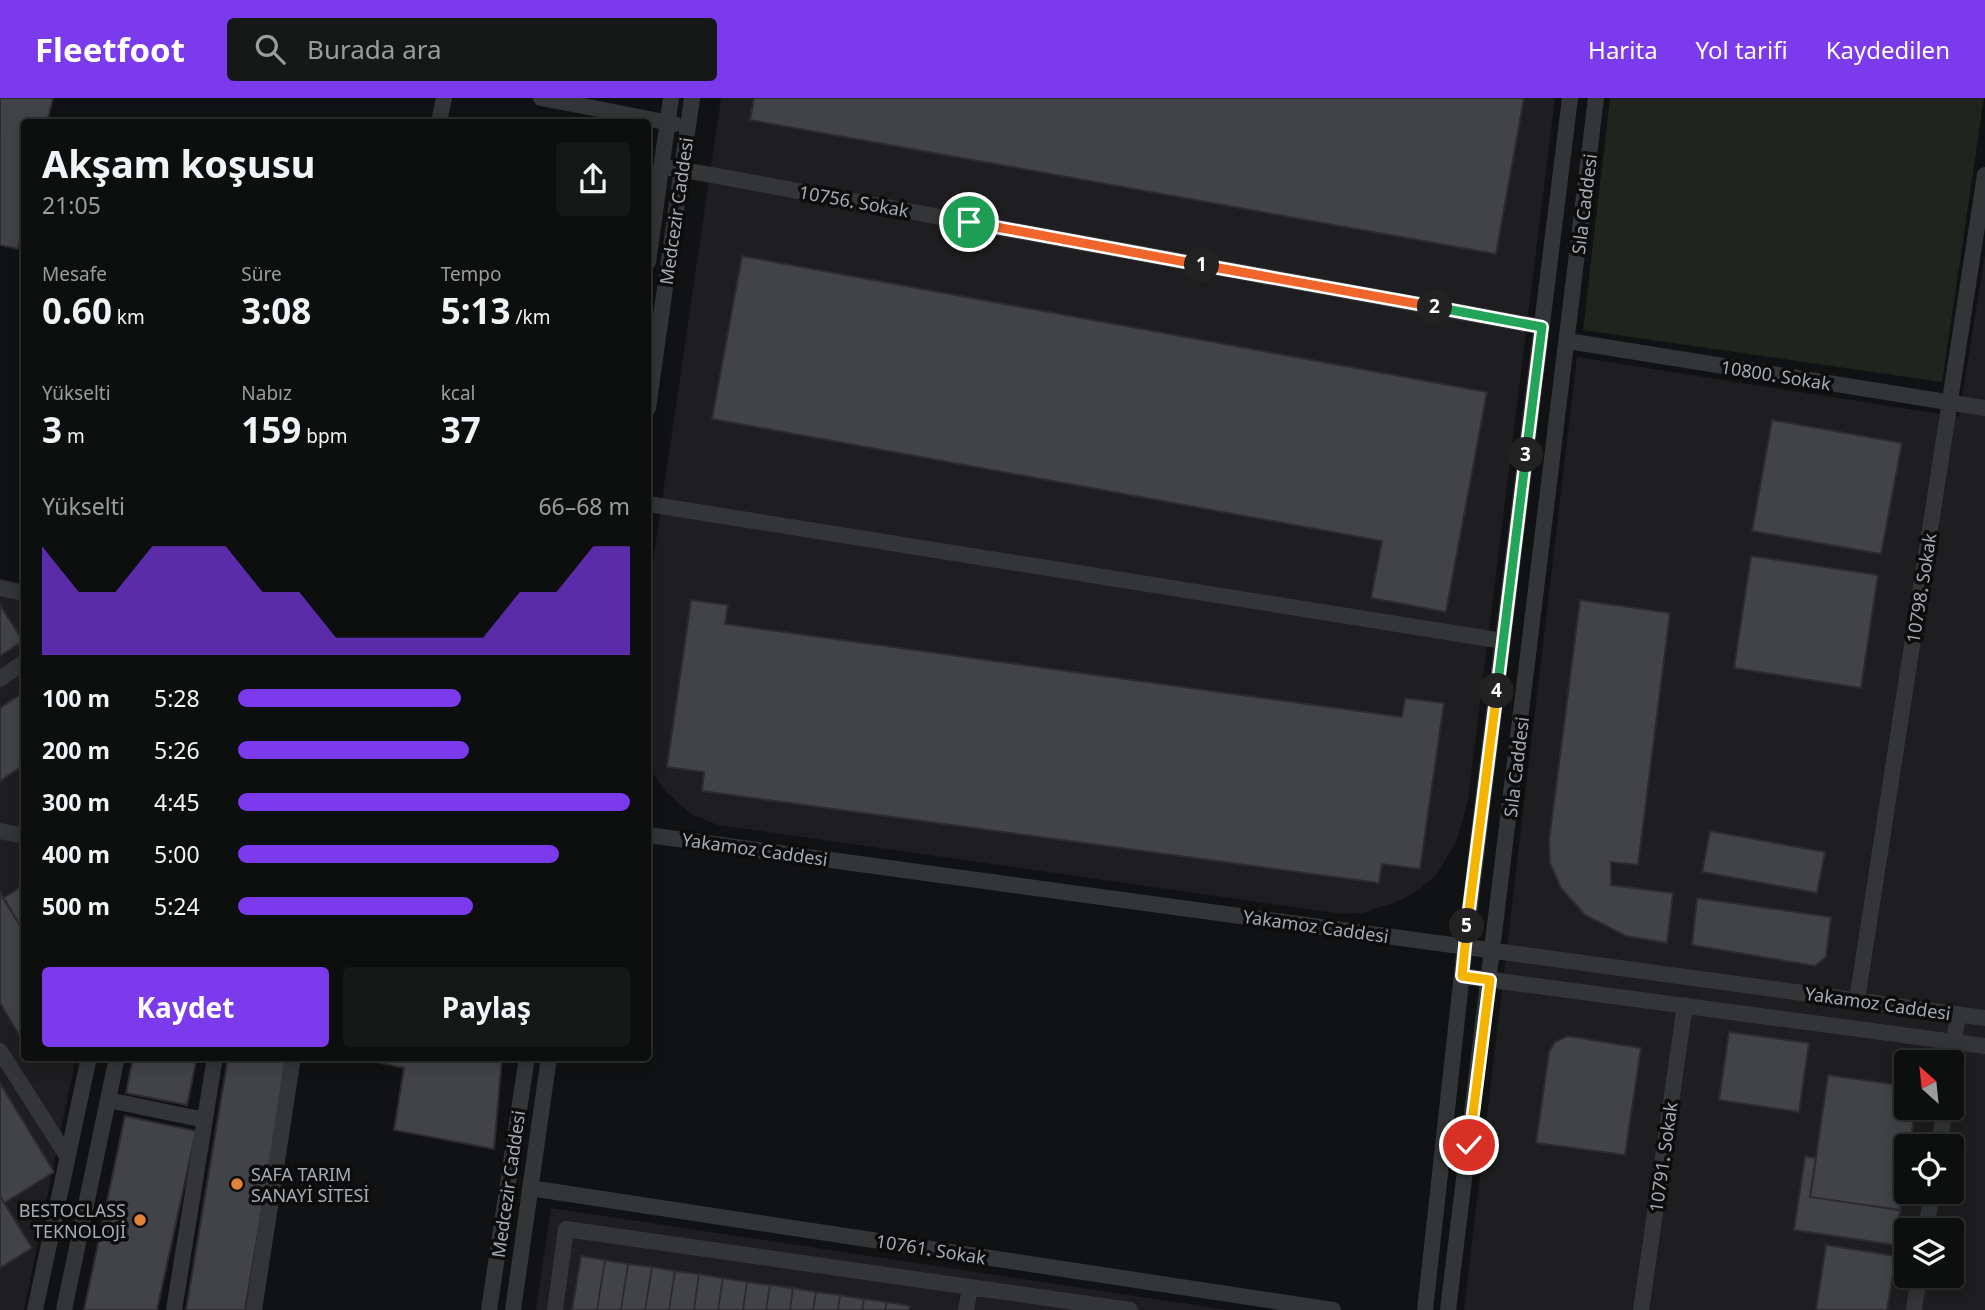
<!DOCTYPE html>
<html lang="tr">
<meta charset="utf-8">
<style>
body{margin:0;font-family:"Noto Sans",sans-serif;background:#161717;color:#f1f3f6;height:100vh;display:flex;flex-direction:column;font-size:26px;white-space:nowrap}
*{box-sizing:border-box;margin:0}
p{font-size:23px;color:#9a9c9e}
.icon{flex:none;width:38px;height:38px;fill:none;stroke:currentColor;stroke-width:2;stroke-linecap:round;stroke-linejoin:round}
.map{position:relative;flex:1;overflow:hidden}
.sheet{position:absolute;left:21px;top:21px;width:630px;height:942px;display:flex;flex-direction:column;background:#0d0e0e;border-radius:7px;box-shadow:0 4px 18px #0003,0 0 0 2px #2d2e2e}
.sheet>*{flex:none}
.needle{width:46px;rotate:333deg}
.buttons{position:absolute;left:1894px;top:952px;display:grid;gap:14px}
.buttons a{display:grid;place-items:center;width:70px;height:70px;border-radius:7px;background:#0d0e0e;box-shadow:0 4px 18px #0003,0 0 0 2px #2d2e2e;font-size:35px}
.pin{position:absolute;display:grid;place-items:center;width:60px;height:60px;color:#fff;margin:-30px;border:4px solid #fff;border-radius:50%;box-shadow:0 2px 7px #0007}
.km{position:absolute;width:35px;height:35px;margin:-18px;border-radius:50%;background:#222;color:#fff;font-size:19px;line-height:35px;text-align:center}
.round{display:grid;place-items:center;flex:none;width:74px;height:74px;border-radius:7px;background:#161717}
.summary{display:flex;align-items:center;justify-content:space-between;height:119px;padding:0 21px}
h1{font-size:38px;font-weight:700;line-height:52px}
.stats{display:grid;grid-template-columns:repeat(3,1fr);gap:10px;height:119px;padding:7px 21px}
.stats div{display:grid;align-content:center}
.stats b{font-size:35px;font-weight:700}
.stats small{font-size:19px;font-weight:400}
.stats p{font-size:19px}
.chart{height:196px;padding:14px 21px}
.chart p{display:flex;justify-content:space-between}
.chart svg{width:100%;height:126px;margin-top:7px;fill:#7c3aed;opacity:.7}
.cta{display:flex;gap:14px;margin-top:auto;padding:14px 21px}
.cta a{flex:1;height:80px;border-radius:7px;background:#7c3aed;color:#fff;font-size:28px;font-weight:700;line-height:80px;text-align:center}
.cta a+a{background:#161717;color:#f1f3f6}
ul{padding:0 21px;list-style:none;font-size:23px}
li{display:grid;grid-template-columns:112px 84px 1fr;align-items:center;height:52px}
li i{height:18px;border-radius:9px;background:#7c3aed}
header{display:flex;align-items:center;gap:42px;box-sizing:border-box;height:98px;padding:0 35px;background:#7c3aed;color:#fff}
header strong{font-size:33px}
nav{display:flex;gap:38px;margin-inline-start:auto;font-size:24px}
.search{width:490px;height:63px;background:#161717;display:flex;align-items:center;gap:18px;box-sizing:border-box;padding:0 24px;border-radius:7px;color:#9a9c9e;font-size:26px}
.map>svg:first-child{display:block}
.built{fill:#1e1e20;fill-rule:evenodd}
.green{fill:#1f251e}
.building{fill:#414346;stroke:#2c2c2f;stroke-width:2}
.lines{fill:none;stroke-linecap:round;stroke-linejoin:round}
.minor{stroke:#333537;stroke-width:16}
.split-1-casing{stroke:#fff;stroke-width:14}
.split-2-casing{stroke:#fff;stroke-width:14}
.split-3-casing{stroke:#fff;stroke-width:14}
.split-4-casing{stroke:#fff;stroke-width:14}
.split-5-casing{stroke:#fff;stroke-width:14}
.split-6-casing{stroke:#fff;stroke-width:14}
.split-1{stroke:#f0652b;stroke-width:9}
.split-2{stroke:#f0652b;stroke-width:9}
.split-3{stroke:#22a559;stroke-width:9}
.split-4{stroke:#22a559;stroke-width:9}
.split-5{stroke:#f5b400;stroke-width:9}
.split-6{stroke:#f5b400;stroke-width:9}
.poi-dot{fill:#e38339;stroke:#0d0d0e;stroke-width:2.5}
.labels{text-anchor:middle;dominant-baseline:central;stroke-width:7;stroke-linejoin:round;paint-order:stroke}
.street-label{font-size:18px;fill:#a4acb2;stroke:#0d0d0e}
.poi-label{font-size:18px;fill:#a4acb2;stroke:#0d0d0e;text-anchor:start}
</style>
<header>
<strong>Fleetfoot</strong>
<div class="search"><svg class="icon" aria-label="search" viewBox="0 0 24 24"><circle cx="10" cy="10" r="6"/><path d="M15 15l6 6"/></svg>Burada ara</div>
<nav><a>Harita</a><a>Yol tarifi</a><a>Kaydedilen</a></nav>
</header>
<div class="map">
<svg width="1985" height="1212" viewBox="0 0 1985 1212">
<rect width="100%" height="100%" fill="#111213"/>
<path class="built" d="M721,0H1555L1468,702L1457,742L1437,776L1420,791L1401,802L1363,815L1342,816L718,727L691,716L666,694L648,668V499Z
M1985,156V1212H1464L1577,259L1959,319ZM1906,964H1951V1010H1906ZM1906,1048H1951V1094H1906ZM1906,1132H1951V1178H1906Z
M0,480L24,486V959H76L24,1212H0Z
M551,1110L1228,1212H536Z"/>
<path class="green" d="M1610,0H1984L1942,284L1583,232Z"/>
<path class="building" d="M0,0H53L47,24H24V123L18,151L0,147Z
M754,0H1524L1496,156L750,22Z
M742,158L1487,294L1446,514L1371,500L1382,443L712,321Z
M1772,322L1902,345L1881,456L1752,433Z
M1751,458L1878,477L1861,590L1734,570Z
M691,502L728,507L725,526L1402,619L1405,600L1444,605L1420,771L1382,766L1379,785L702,693L704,674L667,669Z
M1580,502L1670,515L1638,767L1611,764V787L1673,795L1667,845L1626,838L1585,817L1561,790L1550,765L1549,743Z
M0,507L23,543L0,558Z
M24,594V667L0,683V610Z
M1710,733L1825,754L1817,795L1702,774Z
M24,787V834L3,800Z
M0,794L24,834V945L0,905Z
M1697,800L1831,819L1826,859L1815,868L1692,847Z
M1729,934L1809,945L1799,1014L1719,1002Z
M1568,938L1641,950L1625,1057L1536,1045L1549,954L1555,944Z
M133,959H197L187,1007L126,995Z
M228,959H288L245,1212H186Z
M352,959H502L494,1051L394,1032L404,970Z
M1828,977L1906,988V1010H1915L1910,1048H1906V1075L1900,1112L1810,1099Z
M0,985L54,1074L4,1105L0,1098Z
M125,1018L196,1033L157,1212H84Z
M1805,1058L1816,1060L1810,1099L1900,1112L1895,1147L1794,1132Z
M0,1098L32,1150L0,1170Z
M1826,1147L1896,1158L1887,1212H1816Z
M581,1158L605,1162L597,1212H572Z
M605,1162L628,1166L621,1212H597Z
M628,1166L652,1169L645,1212H621Z
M652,1169L675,1173L669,1212H645Z
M675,1173L699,1176L694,1212H669Z
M699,1176L723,1180L718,1212H694Z
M723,1180L747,1184L743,1212H718Z
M747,1184L770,1187L766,1212H743Z
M770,1187L793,1190L790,1212H766Z
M793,1190L816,1194L813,1212H790Z
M816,1194L840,1197L838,1212H813Z
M840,1197L864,1201L862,1212H838Z
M864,1201L887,1204L885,1212H862Z
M887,1204L910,1208L909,1212H885Z"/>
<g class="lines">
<path class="minor" d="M541,0L675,26
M439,24L444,0
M662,68L1542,229
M648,164L671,0
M1568,243L1985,310
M648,310L692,0
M648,406L1503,543
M0,490L24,495
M0,581L24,564
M0,733L24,738
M648,737L1985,920
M1462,878L1985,948
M1857,902L1985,77
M0,953L67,1058
M1951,965L1958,916
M108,1002L205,1022
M1939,1048L1945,1010
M530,1090L1333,1212
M1926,1132L1932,1094
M35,1212L89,959
M64,1212L117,959
M174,1212L215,959
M254,1212L293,959
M489,1212L527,959
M513,1212L549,959
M555,1212L566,1131L1130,1212
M966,1212L970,1190
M1425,1212L1465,848L1570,0
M1448,1212L1596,0
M1641,1212L1685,907
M1914,1212L1919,1178"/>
</g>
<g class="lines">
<g class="split-1-casing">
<path id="split-1" d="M969,124L1202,167"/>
</g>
<g class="split-2-casing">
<path id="split-2" d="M1202,167L1435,209"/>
</g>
<g class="split-3-casing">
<path id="split-3" d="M1435,209L1542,229L1526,357"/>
</g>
<g class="split-4-casing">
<path id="split-4" d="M1497,593L1526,357"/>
</g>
<g class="split-5-casing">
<path id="split-5" d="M1467,828L1497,593"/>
</g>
<g class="split-6-casing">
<path id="split-6" d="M1467,828L1462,878L1490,882L1469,1047"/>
</g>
<use href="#split-1" class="split-1"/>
<use href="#split-2" class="split-2"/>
<use href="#split-3" class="split-3"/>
<use href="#split-4" class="split-4"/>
<use href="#split-5" class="split-5"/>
<use href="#split-6" class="split-6"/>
</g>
<g class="poi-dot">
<circle cx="237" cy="1086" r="7"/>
<circle cx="140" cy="1122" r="7"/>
</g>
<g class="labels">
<g class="street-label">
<text transform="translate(854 103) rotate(10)">10756. Sokak</text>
<text transform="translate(1584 106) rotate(-83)">Sıla Caddesi</text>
<text transform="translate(676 113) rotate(-82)">Medcezir Caddesi</text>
<text transform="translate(1776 277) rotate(9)">10800. Sokak</text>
<text transform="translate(1921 490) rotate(-81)">10798. Sokak</text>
<text transform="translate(1516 669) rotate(-83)">Sıla Caddesi</text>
<text transform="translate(755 751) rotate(8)">Yakamoz Caddesi</text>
<text transform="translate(1316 828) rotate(8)">Yakamoz Caddesi</text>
<text transform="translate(1878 905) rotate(8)">Yakamoz Caddesi</text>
<text transform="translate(1663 1059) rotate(-82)">10791. Sokak</text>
<text transform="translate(508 1086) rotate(-82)">Medcezir Caddesi</text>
<text transform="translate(931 1151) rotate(9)">10761. Sokak</text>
</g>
<g class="poi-label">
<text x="251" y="1076">SAFA TARIM<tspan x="251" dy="21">SANAYİ SİTESİ</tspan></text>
<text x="126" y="1112" text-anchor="end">BESTOCLASS<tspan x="126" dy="21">TEKNOLOJİ</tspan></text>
</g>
</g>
</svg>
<div class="buttons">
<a><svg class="needle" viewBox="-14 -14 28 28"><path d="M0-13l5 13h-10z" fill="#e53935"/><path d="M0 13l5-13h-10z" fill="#9a9c9e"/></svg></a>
<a><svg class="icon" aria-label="locate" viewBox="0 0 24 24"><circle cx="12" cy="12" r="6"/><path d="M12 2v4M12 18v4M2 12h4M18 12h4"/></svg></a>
<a><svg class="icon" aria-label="layers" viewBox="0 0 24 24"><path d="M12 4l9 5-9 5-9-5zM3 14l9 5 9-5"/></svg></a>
</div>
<div class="pin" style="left:969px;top:124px;background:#1e9e55"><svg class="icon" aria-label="arrive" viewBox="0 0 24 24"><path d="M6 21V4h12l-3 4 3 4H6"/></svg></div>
<div class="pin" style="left:1469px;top:1047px;background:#d93025"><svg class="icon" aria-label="check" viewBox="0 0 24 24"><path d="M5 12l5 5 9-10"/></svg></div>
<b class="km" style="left:1202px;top:167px">1</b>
<b class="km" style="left:1435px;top:209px">2</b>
<b class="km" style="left:1526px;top:357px">3</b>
<b class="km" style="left:1497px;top:593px">4</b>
<b class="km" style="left:1467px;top:828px">5</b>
<section class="sheet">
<div class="summary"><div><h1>Akşam koşusu</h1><p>21:05</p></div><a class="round"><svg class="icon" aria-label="share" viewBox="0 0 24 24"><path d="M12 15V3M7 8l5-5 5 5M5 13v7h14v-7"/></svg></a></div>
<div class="stats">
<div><p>Mesafe</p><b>0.60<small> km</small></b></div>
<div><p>Süre</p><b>3:08</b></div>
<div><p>Tempo</p><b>5:13<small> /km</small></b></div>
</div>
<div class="stats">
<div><p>Yükselti</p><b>3<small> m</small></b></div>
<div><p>Nabız</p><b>159<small> bpm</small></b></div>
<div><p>kcal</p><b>37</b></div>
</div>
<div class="chart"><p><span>Yükselti</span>66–68 m</p>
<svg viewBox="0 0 160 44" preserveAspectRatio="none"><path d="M0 44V6L10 22L20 22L30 6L40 6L50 6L60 22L70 22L80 38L90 38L100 38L110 38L120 38L130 22L140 22L150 6L160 6V44z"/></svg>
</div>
<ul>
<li><b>100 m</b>5:28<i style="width:57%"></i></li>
<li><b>200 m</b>5:26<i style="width:59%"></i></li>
<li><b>300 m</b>4:45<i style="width:100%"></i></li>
<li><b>400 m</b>5:00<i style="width:82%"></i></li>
<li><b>500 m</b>5:24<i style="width:60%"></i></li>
</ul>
<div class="cta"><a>Kaydet</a><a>Paylaş</a></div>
</section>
</div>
